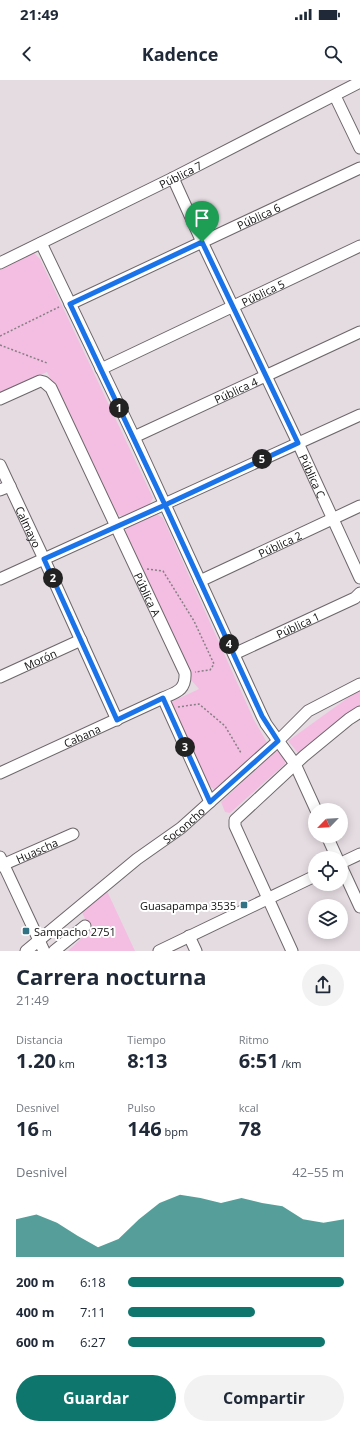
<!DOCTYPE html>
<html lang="es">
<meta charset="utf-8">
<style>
body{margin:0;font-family:"Open Sans",sans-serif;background:#f2f2f3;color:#1f2937;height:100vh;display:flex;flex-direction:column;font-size:15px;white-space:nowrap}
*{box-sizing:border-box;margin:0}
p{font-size:13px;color:#747a83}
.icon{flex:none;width:22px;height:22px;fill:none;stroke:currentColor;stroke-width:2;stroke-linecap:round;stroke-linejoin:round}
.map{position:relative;height:871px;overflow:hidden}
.drawer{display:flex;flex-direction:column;background:#fff;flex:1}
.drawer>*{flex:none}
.needle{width:26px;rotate:245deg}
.tools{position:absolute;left:308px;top:723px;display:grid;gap:8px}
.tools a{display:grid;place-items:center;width:40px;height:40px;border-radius:50%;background:#fff;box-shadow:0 2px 10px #0003;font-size:20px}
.pin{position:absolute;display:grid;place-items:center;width:34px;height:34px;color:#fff;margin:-41px -17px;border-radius:50% 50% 50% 0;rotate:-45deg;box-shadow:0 0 4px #0007}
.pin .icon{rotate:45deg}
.km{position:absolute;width:20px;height:20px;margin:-10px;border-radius:50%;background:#222;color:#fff;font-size:11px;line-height:20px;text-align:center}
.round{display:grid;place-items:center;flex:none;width:42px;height:42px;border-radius:21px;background:#f2f2f3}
.summary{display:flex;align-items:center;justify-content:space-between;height:68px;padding:0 16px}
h1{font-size:22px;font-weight:700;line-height:30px}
.metrics{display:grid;grid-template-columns:repeat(3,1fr);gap:6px;height:68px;padding:4px 16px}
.metrics div{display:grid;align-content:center}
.metrics b{font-size:20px;font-weight:700}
.metrics small{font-size:11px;font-weight:400}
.metrics p{font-size:11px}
.chart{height:112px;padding:8px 16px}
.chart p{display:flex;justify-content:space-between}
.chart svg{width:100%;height:72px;margin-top:4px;fill:#0f766e;opacity:.7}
.primary-button{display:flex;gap:8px;margin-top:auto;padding:8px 16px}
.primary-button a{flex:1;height:46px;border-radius:24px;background:#0f766e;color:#fff;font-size:16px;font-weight:700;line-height:46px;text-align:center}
.primary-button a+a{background:#f2f2f3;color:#1f2937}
ul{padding:0 16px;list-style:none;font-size:13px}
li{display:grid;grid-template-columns:64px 48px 1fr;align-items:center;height:30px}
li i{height:10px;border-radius:5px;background:#0f766e}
.status{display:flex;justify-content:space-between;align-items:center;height:28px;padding:0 20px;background:#fff;direction:ltr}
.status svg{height:11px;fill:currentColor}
header{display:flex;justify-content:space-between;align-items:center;height:52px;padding:0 16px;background:#fff;font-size:18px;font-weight:700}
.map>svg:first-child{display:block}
.green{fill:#f4bee2}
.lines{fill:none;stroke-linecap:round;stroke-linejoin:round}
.minor-casing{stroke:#6d666a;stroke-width:13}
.path{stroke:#857f83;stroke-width:1.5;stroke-dasharray:2 2;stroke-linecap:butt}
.minor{stroke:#fff;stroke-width:11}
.route-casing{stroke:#fff;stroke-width:8}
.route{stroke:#1a73e8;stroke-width:5}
.poi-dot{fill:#327486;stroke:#fff;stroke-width:1.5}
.labels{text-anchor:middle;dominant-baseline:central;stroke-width:4;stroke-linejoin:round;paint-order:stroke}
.street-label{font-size:11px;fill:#100e0f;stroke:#fff}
.poi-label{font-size:11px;fill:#100e0f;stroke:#fff;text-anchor:end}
</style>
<div class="status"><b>21:49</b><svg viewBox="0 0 49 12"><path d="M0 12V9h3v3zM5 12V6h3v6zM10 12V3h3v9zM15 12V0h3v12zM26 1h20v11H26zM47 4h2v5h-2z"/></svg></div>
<header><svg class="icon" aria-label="back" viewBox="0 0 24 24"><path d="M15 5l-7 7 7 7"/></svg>Kadence<svg class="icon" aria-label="search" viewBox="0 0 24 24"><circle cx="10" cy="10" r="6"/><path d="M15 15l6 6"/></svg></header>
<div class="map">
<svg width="360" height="871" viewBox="0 0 360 871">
<rect width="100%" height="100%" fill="#e5dce2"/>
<path class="green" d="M33,172L40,179L153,418L149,425L124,437L115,434L47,292L0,314V188Z
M157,434L163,438L254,640L269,666L215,710L207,704L169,623L199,609L185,593L123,453L127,448Z
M360,609V626L353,631L299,674L288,661Z
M278,671L284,675L285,681V684L230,733L225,732L221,722L275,672Z
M107,811L135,871H68L90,850L81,830Z"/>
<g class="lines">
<g class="minor-casing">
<g id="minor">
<path d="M335,16L360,68"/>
<path id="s1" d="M173,98L202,162L298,363L360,498"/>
<path d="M41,163L134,357L262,636L266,644L295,684L316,730"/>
<path id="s2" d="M0,183L173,98L360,2"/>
<path id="s3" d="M70,224L360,88"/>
<path id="s4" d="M101,289L360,166"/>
<path id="s5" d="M0,319L40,301L44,302L51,308L185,593C186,610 177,612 163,618L210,722"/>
<path id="s6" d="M134,357L360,252"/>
<path id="s7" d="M0,385L44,479L117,640"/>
<path d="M0,410L10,406"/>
<path d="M0,499L360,335"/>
<path id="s8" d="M200,501L360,426"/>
<path id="s9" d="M234,574L355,518L360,513"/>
<path id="s10" d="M0,597L81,560"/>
<path id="s11" d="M0,693L163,618"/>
<path d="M327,756L337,778"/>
<path d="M0,777L44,871"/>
<path d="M341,783L360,774"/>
<path id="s12" d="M0,786L73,754"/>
<path d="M341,786L360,827"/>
<path d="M189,856L196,871"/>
<path id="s13" d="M26,871L137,779L181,748L278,661L308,631L360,604"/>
<path d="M54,871L85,846"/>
<path d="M159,871L315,796"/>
<path d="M292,871L235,746V740L304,676L349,639L360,632"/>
</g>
</g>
<path class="path" d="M0,256L59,227
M0,265L47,283
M147,489L163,491L194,541L214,584L210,590L195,592
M178,627L199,624L225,646L241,673"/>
<use href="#minor" class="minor"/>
</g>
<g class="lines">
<g class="route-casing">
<path id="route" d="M202,162L70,224L165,425L44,479L117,640L163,618L210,722L278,661L262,636L165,425L298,363L202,162"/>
</g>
<use href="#route" class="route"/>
</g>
<g class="poi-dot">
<rect x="240" y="821" width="8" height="8" rx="2"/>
<rect x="22" y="847" width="8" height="8" rx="2"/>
</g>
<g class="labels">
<g class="street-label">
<text stroke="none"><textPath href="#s2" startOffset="201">Pública 7</textPath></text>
<text stroke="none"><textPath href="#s3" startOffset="208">Pública 6</textPath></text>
<text stroke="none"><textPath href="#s4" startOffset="179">Pública 5</textPath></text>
<text stroke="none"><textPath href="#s6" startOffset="112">Pública 4</textPath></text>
<text stroke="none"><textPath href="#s1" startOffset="329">Pública C</textPath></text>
<text stroke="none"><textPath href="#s7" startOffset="68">Calmayo</textPath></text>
<text stroke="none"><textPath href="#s8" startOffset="88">Pública 2</textPath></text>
<text stroke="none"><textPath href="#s5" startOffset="285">Pública A</textPath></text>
<text stroke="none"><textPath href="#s9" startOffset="70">Pública 1</textPath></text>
<text stroke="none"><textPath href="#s10" startOffset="44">Morón</textPath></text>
<text stroke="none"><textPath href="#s11" startOffset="90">Cabana</textPath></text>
<text stroke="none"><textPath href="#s13" startOffset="202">Soconcho</textPath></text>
<text stroke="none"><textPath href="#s12" startOffset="40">Huascha</textPath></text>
</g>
<g class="poi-label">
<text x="236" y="825">Guasapampa 3535</text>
<text x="34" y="851" text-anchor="start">Sampacho 2751</text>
</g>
</g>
</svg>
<div class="tools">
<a><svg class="needle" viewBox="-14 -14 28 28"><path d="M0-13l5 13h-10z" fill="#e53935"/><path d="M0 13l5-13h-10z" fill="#747a83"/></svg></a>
<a><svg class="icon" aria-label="locate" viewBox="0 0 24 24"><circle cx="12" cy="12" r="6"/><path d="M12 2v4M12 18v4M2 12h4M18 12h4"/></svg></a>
<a><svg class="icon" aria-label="layers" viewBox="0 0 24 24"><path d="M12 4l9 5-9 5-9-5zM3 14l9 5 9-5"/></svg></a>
</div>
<div class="pin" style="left:202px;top:162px;background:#1e9e55"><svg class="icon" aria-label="arrive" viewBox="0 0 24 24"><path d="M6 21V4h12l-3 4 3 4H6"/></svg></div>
<b class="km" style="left:119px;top:328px">1</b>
<b class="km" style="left:53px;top:498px">2</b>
<b class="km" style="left:185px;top:667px">3</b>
<b class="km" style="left:229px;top:564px">4</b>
<b class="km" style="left:262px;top:379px">5</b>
</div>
<section class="drawer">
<div class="summary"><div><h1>Carrera nocturna</h1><p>21:49</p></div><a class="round"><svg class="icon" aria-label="share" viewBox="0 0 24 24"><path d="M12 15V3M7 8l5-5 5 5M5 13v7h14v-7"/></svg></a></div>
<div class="metrics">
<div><p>Distancia</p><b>1.20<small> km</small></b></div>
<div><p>Tiempo</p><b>8:13</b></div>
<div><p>Ritmo</p><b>6:51<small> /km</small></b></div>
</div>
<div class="metrics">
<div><p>Desnivel</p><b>16<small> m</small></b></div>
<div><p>Pulso</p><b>146<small> bpm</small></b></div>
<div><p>kcal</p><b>78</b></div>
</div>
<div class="chart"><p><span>Desnivel</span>42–55 m</p>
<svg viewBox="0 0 160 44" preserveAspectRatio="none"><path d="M0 44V21L10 18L20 23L30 31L40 38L50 33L60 21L70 11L80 6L90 8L100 11L110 8L120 11L130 13L140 21L150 23L160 21V44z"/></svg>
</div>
<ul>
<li><b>200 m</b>6:18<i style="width:100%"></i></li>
<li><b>400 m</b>7:11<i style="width:59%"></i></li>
<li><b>600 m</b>6:27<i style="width:91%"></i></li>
</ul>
<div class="primary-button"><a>Guardar</a><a>Compartir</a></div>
</section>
